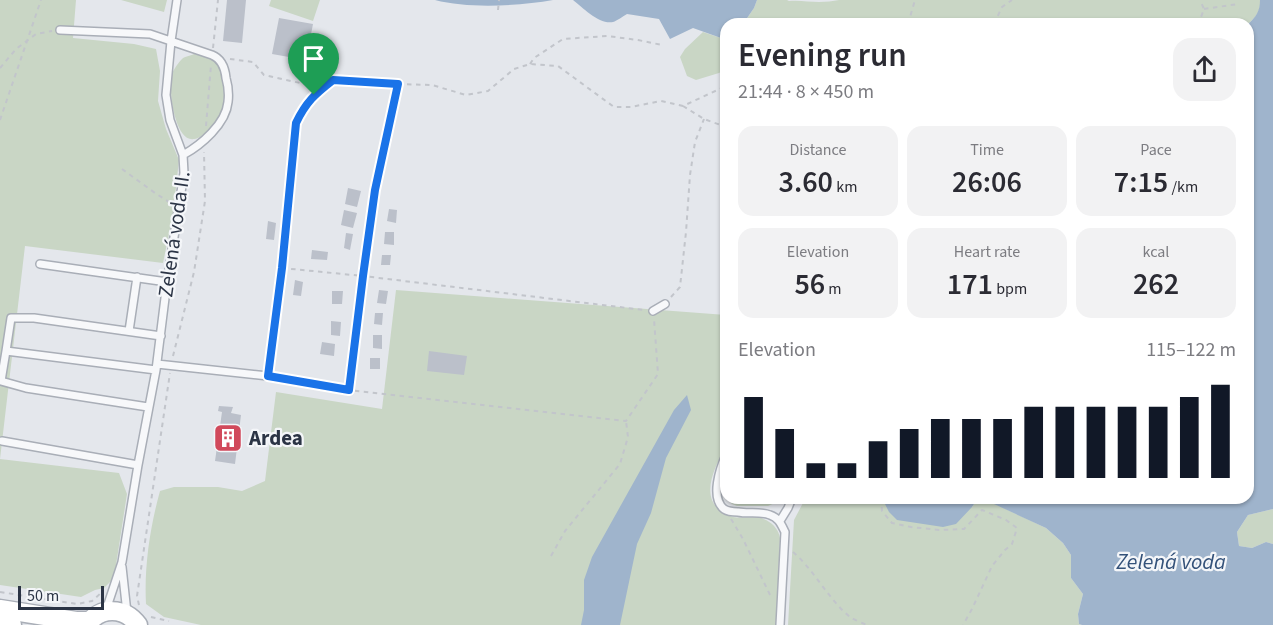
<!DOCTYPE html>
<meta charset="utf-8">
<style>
body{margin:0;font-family:"Source Sans 3",sans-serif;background:#f2f2f3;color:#2b2b33;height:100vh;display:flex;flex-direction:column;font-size:22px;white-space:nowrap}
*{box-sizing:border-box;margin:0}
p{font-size:20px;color:#7c7c81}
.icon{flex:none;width:33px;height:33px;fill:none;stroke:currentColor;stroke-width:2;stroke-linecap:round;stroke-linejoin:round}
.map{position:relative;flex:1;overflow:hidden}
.details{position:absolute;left:720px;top:18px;width:534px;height:486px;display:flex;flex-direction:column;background:#fff;border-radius:18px;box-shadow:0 2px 4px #0004}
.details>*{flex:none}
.scale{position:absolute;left:18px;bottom:15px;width:86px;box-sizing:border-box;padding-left:6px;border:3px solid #2b3445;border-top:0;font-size:16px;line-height:21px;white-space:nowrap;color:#2b3445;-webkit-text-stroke:4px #f4f6f9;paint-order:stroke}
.pin{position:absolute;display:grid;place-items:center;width:51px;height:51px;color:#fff;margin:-62px -26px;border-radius:50% 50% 50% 0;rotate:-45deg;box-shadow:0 0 6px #0007}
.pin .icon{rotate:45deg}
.round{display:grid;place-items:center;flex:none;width:63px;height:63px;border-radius:18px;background:#f2f2f3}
.head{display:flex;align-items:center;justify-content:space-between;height:102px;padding:0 18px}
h1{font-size:33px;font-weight:600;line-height:45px}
.metrics{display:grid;grid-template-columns:repeat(3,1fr);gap:9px;height:102px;padding:6px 18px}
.metrics div{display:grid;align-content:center;border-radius:15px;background:#f2f2f3;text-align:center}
.metrics b{font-size:30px;font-weight:600}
.metrics small{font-size:16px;font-weight:400}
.metrics p{font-size:16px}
.chart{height:168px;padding:12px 18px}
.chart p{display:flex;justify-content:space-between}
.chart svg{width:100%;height:108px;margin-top:6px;stroke:#111827;stroke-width:6}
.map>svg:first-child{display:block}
.green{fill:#c9d6c5}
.water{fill:#9fb4cc}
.building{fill:#bbc0ca}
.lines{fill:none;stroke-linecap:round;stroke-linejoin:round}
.service-casing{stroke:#a9aeb7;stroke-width:10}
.secondary-casing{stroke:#a9aeb7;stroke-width:21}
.path{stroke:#c2c5cb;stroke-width:2;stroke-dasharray:4.5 4.5;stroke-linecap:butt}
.service{stroke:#f7f8fa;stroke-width:7}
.secondary{stroke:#fff;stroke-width:18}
.route-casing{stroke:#fff;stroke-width:12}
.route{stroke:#1a73e8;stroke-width:8}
.labels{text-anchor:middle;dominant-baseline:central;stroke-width:4.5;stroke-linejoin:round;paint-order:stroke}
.street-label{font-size:21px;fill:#2b3445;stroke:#f4f6f9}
.poi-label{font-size:21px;font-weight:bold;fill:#2b3445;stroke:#f4f6f9;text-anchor:start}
.water-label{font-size:22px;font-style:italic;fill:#34527a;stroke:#f4f6f9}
</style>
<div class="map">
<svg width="1273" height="625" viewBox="0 0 1273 625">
<rect width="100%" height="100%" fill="#e4e7ec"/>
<path class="green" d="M0,0H76L73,38L134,44L156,49L160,71L158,101L166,129L179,160L173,214L163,263L25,246L0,459L119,473L127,494L114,578L104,588L95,590L81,597L0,585Z
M121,0H167L164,12Z
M271,0H320L313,21L269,6Z
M757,0H787L789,1C800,0 809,2 819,2C826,2 833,1 839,0H1260C1261,11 1256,17 1248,24H743L754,8Z
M703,32L721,38L726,35V69L719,73L696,80L687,76L680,57L685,49Z
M194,54C202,55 210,56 215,62C220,67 221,72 222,79C226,100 225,113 209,129C205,133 199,139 194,139C175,142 169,92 171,79C171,73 177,64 182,59C185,56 190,56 194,54Z
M396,290L726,315V447C716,464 699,496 721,511C725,514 729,516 733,517C744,519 757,515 766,520C774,524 779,531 780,538L776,625H201L164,617L146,604C144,567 150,527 160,491L174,487H218L242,491L265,481L276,392L382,409Z
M727,498H786L768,506H737L732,504Z
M797,498H887L885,504L972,507L978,498L993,503L1046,528L1063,543L1071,555V578L1083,594L1078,614L1079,624L1082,625H788L794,520L804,501Z
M1273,509V544L1266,542L1252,548L1239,546L1237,532L1248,515Z"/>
<path class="water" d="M435,0H553C519,6 469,9 435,0Z
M573,0H757L754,8L743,24H726V35L721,38L693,28L670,39L659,19L627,14C623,16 617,21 613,22C600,25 583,8 573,0Z
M1260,0H1273V509L1248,515L1237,532L1239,546L1252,548L1266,542L1273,544V625H1082L1079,624L1078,614L1083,594L1071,578V555L1063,543L1046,528L981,498H1248V24C1256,17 1260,11 1260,0Z
M687,395L691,410L666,458L651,513L637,544L620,625H581L584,610V580L592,557L674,410Z
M887,498H978L972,507L956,524L943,527L897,520L889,512L885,504Z"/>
<path class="building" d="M227,0H246L242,43L223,41Z
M279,18L313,24L306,60L272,54Z
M348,188L361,191L357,207L345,204Z
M389,209L397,210L396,223L387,221Z
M344,210L357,213L353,228L341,225Z
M268,221L276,223L274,240L266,239Z
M385,232H394V245L384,244Z
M346,233L353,234L350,250L344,248Z
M312,250L328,252L327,260L311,259Z
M382,255H391L390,265H381Z
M295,280L303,282L301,296L293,295Z
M379,290L388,291L386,304L377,303Z
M332,291H343L342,304H332Z
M375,313H383L382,325L374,324Z
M331,321L341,322L340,336L331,335Z
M373,335H382V349L373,348Z
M322,342L335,344L334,356L320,354Z
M429,351L467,356L464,375L427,371Z
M370,358H380V369H370Z
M219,406L233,407L231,413L241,415L235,464L215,461L222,412L218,411Z"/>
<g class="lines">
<g class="service-casing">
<path id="service" d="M60,30L150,34L212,55C222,59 225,68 226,78C228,85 229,94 228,102C226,124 201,145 183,155
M40,264L167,282
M653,311L665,304
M129,331L137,277
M6,351L1,381L26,388L148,407
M157,364L268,376
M156,370L6,351L11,318H34L161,336
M2,441L138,465
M726,455C720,468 710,498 724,509C727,511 734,512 738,512C748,514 761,511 770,515C779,518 781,524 785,532L780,625
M780,521L788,508L790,503
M122,567L127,613
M106,610L122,562L138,465L156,370L167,282L184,173L183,155L170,120L166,95L171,41L177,0"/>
</g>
<g class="secondary-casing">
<path id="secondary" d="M0,609L76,621H90
M0,623L12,625
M87,625C100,606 125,607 138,625"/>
</g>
<path class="path" d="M1204,9L1238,4
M498,10L499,0
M908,24L915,0
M994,24L1002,7L1012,0
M1196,24L1201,17L1204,9L1200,0
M213,48L218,0
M230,59L253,62L264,75L309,85L333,80L398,84L375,190L363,276L644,310
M530,64L534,58L563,39L607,36L638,40L662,45
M0,68L16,49L36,34L52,31
M398,84L432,85L466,95L488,91L514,69L530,64L558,66L614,107H631L661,101L683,106L726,86
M683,106L704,119L726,127
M0,120L41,0
M206,126L211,65
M122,169L155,193L169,202
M282,268L296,123C306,103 314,95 331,82
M671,297L680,287L686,232L690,175L695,142L704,119
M173,356L194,272L205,201L204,152
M269,366L282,268L363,276L349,390
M275,377L349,390L626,421L658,374L654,319
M881,498L882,511L892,523L911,527L939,530L964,529L982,510L1006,520L1017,528L1012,544L1005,550L992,566L972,609L963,625
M731,519L743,539L772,599
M793,552C815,571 828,599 850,617C855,620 862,623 867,625
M551,556L565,531L620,464L628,437L626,421
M0,592L77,604L92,601L102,592
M139,605L137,596L170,373
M151,617L169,621"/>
<use href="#service" class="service"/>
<use href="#secondary" class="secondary"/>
</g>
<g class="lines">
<g class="route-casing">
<path id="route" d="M333,80L398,84L375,190L363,276L349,390L268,376L282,268L296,123C306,102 315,94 333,80Z"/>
</g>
<use href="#route" class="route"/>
</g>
<defs>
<g id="building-square" transform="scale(1.5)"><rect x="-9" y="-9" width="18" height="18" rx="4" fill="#d1495b" stroke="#f4f6f9"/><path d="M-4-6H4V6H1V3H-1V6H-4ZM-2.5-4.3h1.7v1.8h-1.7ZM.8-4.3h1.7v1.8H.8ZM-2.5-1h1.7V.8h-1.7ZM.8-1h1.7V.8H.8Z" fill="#fff"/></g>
</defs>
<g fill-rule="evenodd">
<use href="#building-square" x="228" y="438"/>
</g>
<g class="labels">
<g class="street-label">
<text transform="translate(174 234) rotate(-82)">Zelená voda II.</text>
</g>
<g class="poi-label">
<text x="249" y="438">Ardea</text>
</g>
<g class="water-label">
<text x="1171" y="562">Zelená voda</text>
</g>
</g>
</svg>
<div class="scale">50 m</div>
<div class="pin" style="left:314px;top:95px;background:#1e9e55"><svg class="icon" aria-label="arrive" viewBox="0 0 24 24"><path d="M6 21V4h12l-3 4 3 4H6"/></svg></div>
<section class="details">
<div class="head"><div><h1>Evening run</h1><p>21:44 · 8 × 450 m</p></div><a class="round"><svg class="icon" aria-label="share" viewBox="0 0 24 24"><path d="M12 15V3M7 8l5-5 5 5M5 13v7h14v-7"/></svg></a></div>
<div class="metrics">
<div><p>Distance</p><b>3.60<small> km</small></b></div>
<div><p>Time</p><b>26:06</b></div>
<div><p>Pace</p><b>7:15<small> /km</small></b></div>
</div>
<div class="metrics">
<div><p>Elevation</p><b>56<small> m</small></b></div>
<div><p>Heart rate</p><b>171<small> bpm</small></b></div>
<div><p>kcal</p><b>262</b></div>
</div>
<div class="chart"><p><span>Elevation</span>115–122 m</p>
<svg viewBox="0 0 160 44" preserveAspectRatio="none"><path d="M5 44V11M15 44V24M25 44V38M35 44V38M45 44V29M55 44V24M65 44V20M75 44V20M85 44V20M95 44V15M105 44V15M115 44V15M125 44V15M135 44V15M145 44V11M155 44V6"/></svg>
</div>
</section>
</div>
